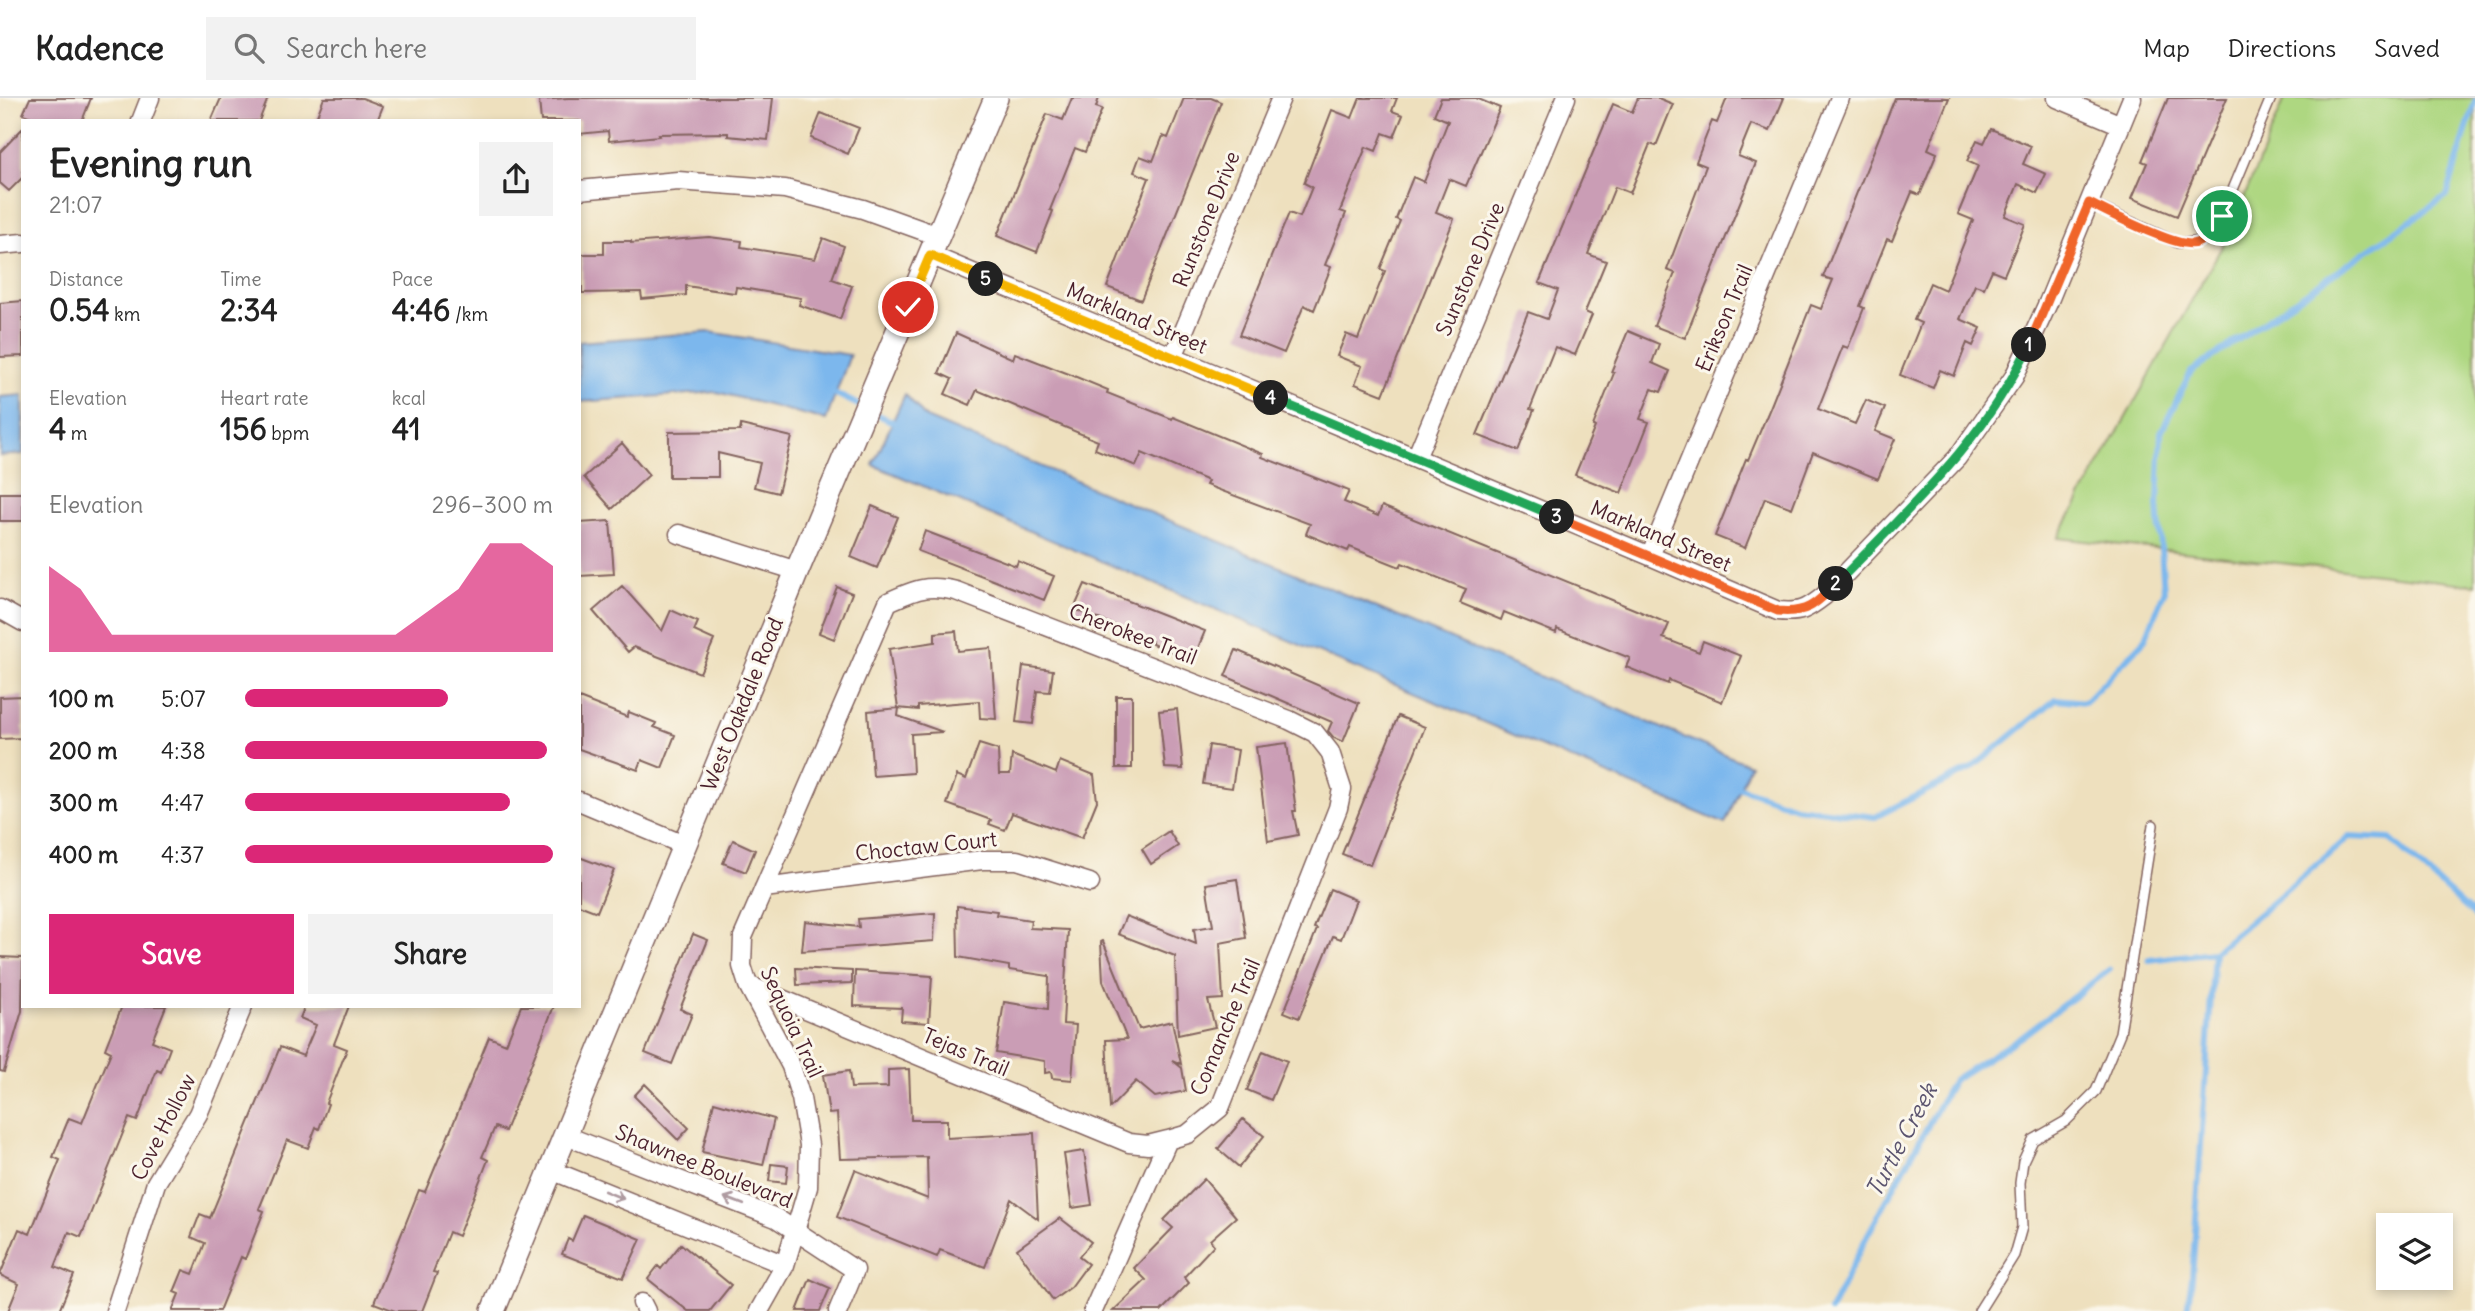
<!DOCTYPE html>
<meta charset="utf-8">
<style>
body{margin:0;font-family:Delius,sans-serif;background:#f2f2f2;color:#222;height:100vh;display:flex;flex-direction:column;font-size:26px;white-space:nowrap}
*{box-sizing:border-box;margin:0}
p{font-size:23px;color:#767676}
.icon{flex:none;width:38px;height:38px;fill:none;stroke:currentColor;stroke-width:2;stroke-linecap:round;stroke-linejoin:round}
.map{position:relative;flex:1;overflow:hidden}
.details{position:absolute;left:21px;top:21px;width:560px;height:889px;display:flex;flex-direction:column;background:#fff;border-radius:0px;box-shadow:0 4px 10px #0003}
.details>*{flex:none}
.controls{position:absolute;left:2376px;top:1115px;display:grid;gap:14px}
.controls a{display:grid;place-items:center;width:77px;height:77px;border-radius:0px;background:#fff;box-shadow:0 4px 10px #0003;font-size:35px}
.pin{position:absolute;display:grid;place-items:center;width:60px;height:60px;color:#fff;margin:-30px;border:4px solid #fff;border-radius:50%;box-shadow:0 2px 7px #0007}
.km{position:absolute;width:35px;height:35px;margin:-18px;border-radius:50%;background:#222;color:#fff;font-size:19px;line-height:35px;text-align:center}
.round{display:grid;place-items:center;flex:none;width:74px;height:74px;border-radius:0px;background:#f2f2f2}
.head{display:flex;align-items:center;justify-content:space-between;height:119px;padding:0 28px}
h1{font-size:38px;font-weight:700;line-height:52px}
.stats{display:grid;grid-template-columns:repeat(3,1fr);gap:10px;height:119px;padding:7px 28px}
.stats div{display:grid;align-content:center}
.stats b{font-size:30px;font-weight:700}
.stats small{font-size:19px;font-weight:400}
.stats p{font-size:19px}
.chart{height:196px;padding:14px 28px}
.chart p{display:flex;justify-content:space-between}
.chart svg{width:100%;height:126px;margin-top:7px;fill:#db2777;opacity:.7}
.primary-button{display:flex;gap:14px;margin-top:auto;padding:14px 28px}
.primary-button a{flex:1;height:80px;border-radius:0px;background:#db2777;color:#fff;font-size:28px;font-weight:700;line-height:80px;text-align:center}
.primary-button a+a{background:#f2f2f2;color:#222}
ul{padding:0 28px;list-style:none;font-size:23px}
li{display:grid;grid-template-columns:112px 84px 1fr;align-items:center;height:52px}
li i{height:18px;border-radius:9px;background:#db2777}
header{display:flex;align-items:center;gap:42px;box-sizing:border-box;height:98px;padding:0 35px;background:#fff;border-bottom:2px solid #e0e0e0}
header strong{font-size:33px}
nav{display:flex;gap:38px;margin-inline-start:auto;font-size:24px}
.search{width:490px;height:63px;background:#f2f2f2;display:flex;align-items:center;gap:18px;box-sizing:border-box;padding:0 24px;border-radius:0px;color:#767676;font-size:26px}
.map>svg:first-child{display:block}
.green{fill:#aed781;stroke:#7c7b56;stroke-width:2}
.water{fill:#7bb7ed;stroke:#626b8c;stroke-width:2}
.lines{fill:none;stroke-linecap:round;stroke-linejoin:round}
.stream{stroke:#7bb7ed;stroke-width:6}
.building{fill:#ca9db5}
.service-casing{stroke:#83635e;stroke-width:12}
.minor-casing{stroke:#83635e;stroke-width:21}
.tertiary-casing{stroke:#83635e;stroke-width:26}
.service{stroke:#fff;stroke-width:9}
.minor{stroke:#fff;stroke-width:18}
.tertiary{stroke:#fff;stroke-width:23}
.oneway{stroke:#ae9aa0}
.split-1-casing{stroke:#fff;stroke-width:14}
.split-2-casing{stroke:#fff;stroke-width:14}
.split-3-casing{stroke:#fff;stroke-width:14}
.split-4-casing{stroke:#fff;stroke-width:14}
.split-5-casing{stroke:#fff;stroke-width:14}
.split-6-casing{stroke:#fff;stroke-width:14}
.split-1{stroke:#f0652b;stroke-width:9}
.split-2{stroke:#22a559;stroke-width:9}
.split-3{stroke:#f0652b;stroke-width:9}
.split-4{stroke:#22a559;stroke-width:9}
.split-5{stroke:#f5b400;stroke-width:9}
.split-6{stroke:#f5b400;stroke-width:9}
.labels{text-anchor:middle;dominant-baseline:central;stroke-width:6;stroke-linejoin:round;paint-order:stroke}
.street-label{font-size:21px;fill:#4a1f2b;stroke:#fbf7ec}
.water-label{font-size:23px;font-style:italic;fill:#5b546f;stroke:#fbf7ec}
</style>
<header>
<strong>Kadence</strong>
<div class="search"><svg class="icon" aria-label="search" viewBox="0 0 24 24"><circle cx="10" cy="10" r="6"/><path d="M15 15l6 6"/></svg>Search here</div>
<nav><a>Map</a><a>Directions</a><a>Saved</a></nav>
</header>
<div class="map">
<svg width="2475" height="1213" viewBox="0 0 2475 1213">
<rect width="100%" height="100%" fill="#fbf7ec"/>
<filter id="ink" filterUnits="userSpaceOnUse"><feTurbulence type="fractalNoise" baseFrequency=".0143" numOctaves="2"/><feDisplacementMap in="SourceGraphic" scale="14" xChannelSelector="R" yChannelSelector="G"/><feConvolveMatrix kernelMatrix="1 2 1 2 8 2 1 2 1" color-interpolation-filters="sRGB"/></filter>
<filter id="wash" filterUnits="userSpaceOnUse"><feTurbulence type="fractalNoise" baseFrequency=".00686" numOctaves="4" result="noise"/><feDisplacementMap in="SourceGraphic" scale="28" xChannelSelector="R" yChannelSelector="G"/><feGaussianBlur stdDeviation="1.57" result="paint"/><feColorMatrix in="noise" values="0 0 0 0 0 0 0 0 0 0 0 0 0 0 0 0 0 1.4 0 .05"/><feComposite in="paint" operator="in"/></filter>
<g filter="url(#wash)">
<rect width="100%" height="100%" fill="#eee0be"/>
<path class="green" d="M2285,0H2475V487L2058,440L2229,136Z"/>
<path class="water" d="M709,234L850,257L826,322L717,294L579,304V244Z
M905,296L926,320L1750,667L1725,726L873,367Z
M23,297V356L0,358V299Z"/>
<g class="lines">
<path class="stream" d="M830,293L899,327
M1735,688L1795,709L1875,719L1972,670L2056,601L2085,604L2145,542L2164,494L2158,406L2161,334L2191,274L2447,98L2475,3
M2214,854L2349,739L2390,741L2475,818
M2149,862L2214,854
M1830,1213L1867,1138L1953,982L2021,939L2109,872
M2187,1213L2192,1180L2214,854"/>
</g>
<g id="blocks">
<path class="building" d="M30,0H91L82,23H41L23,16Z
M221,0H268L259,23H211Z
M324,0H362L383,8L377,23H315Z
M568,0H773L768,42L728,38V35L659,36L660,38L609,43L608,33L579,36V23H541L539,2Z
M1072,0H1099L1096,9L1102,11L1085,54L1075,50L1050,112L1053,113L1037,154L997,138L1047,16L1063,22Z
M1184,0H1211L1221,4L1141,202L1107,189L1149,80L1134,74L1140,58L1153,63L1163,38L1168,40Z
M1360,0H1397L1392,13L1403,17L1394,39L1383,35L1376,53L1366,49L1340,113L1346,115L1325,167L1331,169L1314,212L1304,207L1284,255L1239,237L1289,115L1300,119L1312,89L1304,85L1332,12L1352,20Z
M1441,0H1476L1500,10L1466,88L1449,81L1436,114L1454,121L1383,297L1355,286L1362,268L1337,258L1346,236L1358,241L1385,173L1380,171L1400,123L1396,121L1413,79L1424,84L1448,23L1434,17Z
M1638,0H1658L1673,6L1656,48L1650,46L1630,95L1615,89L1588,156L1606,163L1585,214L1592,217L1575,257L1555,249L1530,311L1534,312L1518,353L1477,337L1528,214L1547,221L1558,192L1539,185L1613,6L1632,14Z
M1727,0H1784L1770,33L1751,26L1738,58L1756,65L1685,240L1654,228L1675,175L1667,172L1706,68L1696,64L1712,23L1717,25Z
M1895,0H1949L1928,51L1937,55L1920,97L1912,94L1892,143L1887,141L1860,208L1864,210L1848,250L1843,248L1818,311L1855,326L1866,302L1885,310L1875,333L1895,341L1878,381L1813,354L1792,410L1765,400L1745,450L1715,438L1746,361L1748,362L1770,310L1811,207L1821,211L1833,182L1823,179Z
M2168,0H2227L2177,118L2132,100L2147,65L2142,63Z
M821,15L859,30L848,56L811,40Z
M23,30V79L9,93L0,85V54Z
M1991,31L2031,48L2023,66L2046,76L2037,95L2018,86L2005,118L2025,126L2016,149L2004,177L1992,172L1984,190L1975,187L1960,221L1981,230L1973,248L1967,245L1954,278L1940,272L1933,290L1900,277L1921,225L1914,222L1930,185L1945,192L1973,122L1958,116L1978,68L1967,63L1977,42L1984,45Z
M709,139L742,143L741,149L815,161L823,140L844,148L832,181L852,188L840,221L799,207L801,200L736,189L735,195L686,188V197L642,201L641,194L582,195V156H604V143H631V145Z
M23,203V258L0,259V205Z
M1628,233L1659,246L1652,265L1670,273L1661,294L1652,291L1640,321L1649,324L1621,395L1575,377L1595,329L1593,328L1614,275L1611,274Z
M956,235L1013,261L1015,255L1069,276L1108,292L1107,295L1172,321L1173,319L1263,356L1262,359L1349,393L1344,404L1378,418L1382,408L1634,511L1669,526L1663,540L1699,554L1703,543L1741,558L1722,604L1669,582L1668,586L1626,569L1630,560L1557,531L1556,535L1504,514L1501,522L1460,505L1466,491L1402,465L1400,469L1350,449L1348,453L1306,436L1310,426L1206,387L1208,383L1142,355L1136,368L1095,351L1098,343L977,292L970,307L945,296L952,281L939,275Z
M741,327L792,339L778,395L754,389L760,365L718,355V379H669V334L740,333Z
M622,345L649,377L612,411L584,379Z
M0,395H23V423H0Z
M872,408L898,419L877,470L851,459Z
M610,423L614,476L579,478V425Z
M925,433L1016,468L1018,463L1054,478L1044,502L918,453Z
M1085,486L1205,533L1193,562L1152,546V543L1074,511Z
M622,488L662,533L671,512L698,524L694,533L714,542L700,575L634,549L628,554L593,513Z
M837,489L852,495L834,541L819,535Z
M956,533L958,553L991,550L996,621L980,620L979,603L918,608V612L898,610L889,551L935,544V535Z
M1236,552L1359,605L1343,644L1334,640L1328,633L1332,624L1225,578Z
M1023,568L1053,572L1050,594L1037,593L1033,626L1016,624Z
M23,598V640L0,641V599Z
M1116,598H1132V670H1116Z
M579,600L627,619L629,614L656,625L654,629L675,637L662,670L642,662L638,672L579,651Z
M899,610L898,618L943,634L911,636L913,675L873,678L868,613Z
M1177,611L1183,671L1165,670L1159,613Z
M1398,618L1425,629L1370,767L1342,756Z
M1287,645L1296,713H1293L1298,737L1268,743L1256,649Z
M979,646L998,652L999,676H1010L1012,657L1056,675L1060,663L1094,677L1097,703L1082,740L1012,715L1005,732L989,726L991,722L947,706L957,677L966,681Z
M1209,647L1238,652L1232,690L1203,686Z
M1169,733L1178,748L1151,766L1142,751Z
M733,742L755,752L746,774L723,765Z
M579,759L614,772L597,814L579,807Z
M1237,781L1246,840L1220,845L1223,901L1208,902L1215,929L1178,937L1175,858L1118,836L1126,818L1196,846L1194,831L1213,828L1206,786Z
M1330,791L1356,802L1341,841L1333,838L1299,920L1284,914L1317,831L1314,830Z
M957,808L997,813L996,817L1031,822L1030,830L1068,832L1063,926L1076,927L1072,982L1052,980L1051,974L1045,975V963L996,955L1004,904L1048,911L1049,878L1009,872V868L958,859Z
M935,815L934,843L802,853L805,823L859,829L858,821Z
M693,836L708,842L680,911L692,916L672,966L645,955Z
M1103,843L1139,931L1172,923L1181,966L1172,962L1182,970L1186,993L1155,999L1136,983L1110,1010L1106,942L1127,941L1103,883L1101,844Z
M0,859L23,860L22,913L4,974L0,973Z
M796,870L852,873V885L797,887Z
M855,873L932,878L929,925L901,923L902,910L854,908Z
M122,908H166L152,943L170,950L161,974L157,972L137,1023L129,1020L81,1139L69,1134L55,1169L74,1177L59,1213H8L19,1186L0,1177L19,1131L30,1136L60,1062L53,1059L69,1020L82,1025L111,954L105,951Z
M305,908H349L334,946L347,951L326,1005L328,1006L319,1031L316,1029L308,1050L287,1042L259,1111L264,1113L245,1161L241,1159L219,1213H172L179,1196L174,1194L183,1172L193,1176L205,1145L191,1139L200,1116L210,1120L280,949L303,958L316,927L300,920Z
M521,908H554L505,1033L495,1029L482,1059L488,1062L458,1138L449,1134L433,1174L437,1175L422,1213H395L374,1205L419,1092L425,1094L489,939L506,946Z
M1263,953L1287,963L1271,1002L1247,992Z
M909,971L911,1022H947V1040L1034,1035L1038,1121L1011,1101L985,1169L940,1152L937,1159L837,1119L855,1072L928,1101L927,1059L840,1061L837,1015L829,1016L823,977L849,973L851,990L888,989V972Z
M645,986L689,1030L678,1042L634,998Z
M714,1004L774,1021L763,1067L702,1054Z
M1243,1021L1264,1038L1239,1069L1218,1051Z
M1084,1053L1092,1107L1072,1110L1064,1056Z
M771,1066L788,1068L786,1085L769,1083Z
M1204,1081L1236,1119L1210,1142L1214,1147L1184,1179L1189,1185L1161,1213H1113L1146,1182L1134,1170L1173,1130L1164,1122Z
M583,1117L641,1141L623,1180L562,1156L568,1141L572,1143Z
M1060,1120L1091,1144L1079,1159L1088,1166L1071,1189L1053,1202L1017,1151Z
M681,1146L731,1187L710,1213H688L648,1181L658,1168L661,1171Z
M810,1181L830,1190L820,1213H797Z"/>
</g>
</g>
<g filter="url(#ink)">
<use href="#blocks" fill-opacity="0" stroke="#83635e" stroke-width="2"/>
<g class="lines">
<g class="service-casing">
<path id="service" d="M2089,105L2178,145C2203,146 2209,138 2222,118L2271,0
M1979,1213L2014,1157L2022,1129L2020,1085L2023,1063L2033,1042L2066,1023L2096,993L2120,935L2153,727"/>
</g>
<g class="minor-casing">
<path id="minor" d="M2057,0L2121,27
M141,23L150,0
M579,92L678,83L785,91L863,111L938,138
M0,147L23,145
M930,157L1650,458L1778,513C1801,515 1806,512 1824,498L1957,360L2014,279L2048,205L2132,0
M1173,259L1281,0
M1416,360L1566,0
M679,436L797,473
M1650,458L1840,0
M0,511L23,524
M579,703L684,747
M764,790L982,762H1017L1090,785
M748,887L1129,1045L1148,1047L1168,1042
M564,1037L776,1120L855,1172L838,1213
M551,1072L785,1167
M642,1205L646,1213
M115,1213L156,1085L198,1016L243,908
M759,1213L785,1167L808,1089L809,1047L801,1000L791,968L748,887L742,868L743,839L888,504C914,492 927,486 956,493L1289,622L1315,635L1330,654L1342,691L1338,710L1220,1010L1188,1036L1168,1042L1093,1213"/>
</g>
<g class="tertiary-casing">
<path id="tertiary" d="M493,1213L797,473L996,0"/>
</g>
<use href="#service" class="service"/>
<use href="#minor" class="minor"/>
<use href="#tertiary" class="tertiary"/>
</g>
<defs><path id="oneway-shaft" d="M-6 0H5M1.5-3L5.5 0L1.5 3" fill="none" stroke-width="1.6" stroke-linecap="round" stroke-linejoin="round" transform="scale(1.75)"/></defs>
<g class="oneway">
<use href="#oneway-shaft" transform="translate(614 1097) rotate(22)"/>
<use href="#oneway-shaft" transform="translate(734 1103) rotate(-159)"/>
</g>
</g>
<g class="lines" filter="url(#ink)">
<g class="split-1-casing">
<path id="split-1" d="M2029,247L2089,105C2108,114 2179,152 2196,145C2209,141 2215,129 2222,118"/>
</g>
<g class="split-2-casing">
<path id="split-2" d="M1836,486C1907,412 1986,341 2029,247"/>
</g>
<g class="split-3-casing">
<path id="split-3" d="M1557,419L1778,513C1807,516 1816,506 1836,486"/>
</g>
<g class="split-4-casing">
<path id="split-4" d="M1271,300L1557,419"/>
</g>
<g class="split-5-casing">
<path id="split-5" d="M986,181L1271,300"/>
</g>
<g class="split-6-casing">
<path id="split-6" d="M908,209L930,157L986,181"/>
</g>
<use href="#split-1" class="split-1"/>
<use href="#split-2" class="split-2"/>
<use href="#split-3" class="split-3"/>
<use href="#split-4" class="split-4"/>
<use href="#split-5" class="split-5"/>
<use href="#split-6" class="split-6"/>
</g>
<g class="labels">
<g class="street-label">
<text transform="translate(1206 121) rotate(-68)">Runstone Drive</text>
<text transform="translate(1470 171) rotate(-67)">Sunstone Drive</text>
<text transform="translate(1137 220) rotate(23)">Markland Street</text>
<text transform="translate(1724 220) rotate(-67)">Erikson Trail</text>
<text transform="translate(1661 438) rotate(23)">Markland Street</text>
<text transform="translate(1133 536) rotate(21)">Cherokee Trail</text>
<text transform="translate(742 606) rotate(-68)">West Oakdale Road</text>
<text transform="translate(926 748) rotate(-6)">Choctaw Court</text>
<text transform="translate(792 924) rotate(65)">Sequoia Trail</text>
<text transform="translate(1225 929) rotate(-67)">Comanche Trail</text>
<text transform="translate(966 954) rotate(23)">Tejas Trail</text>
<text transform="translate(163 1029) rotate(-63)">Cove Hollow</text>
<text transform="translate(704 1068) rotate(22)">Shawnee Boulevard</text>
</g>
<g class="water-label">
<text transform="translate(1901 1042) rotate(-62)">Turtle Creek</text>
</g>
</g>
</svg>
<div class="controls">
<a><svg class="icon" aria-label="layers" viewBox="0 0 24 24"><path d="M12 4l9 5-9 5-9-5zM3 14l9 5 9-5"/></svg></a>
</div>
<div class="pin" style="left:2222px;top:118px;background:#1e9e55"><svg class="icon" aria-label="arrive" viewBox="0 0 24 24"><path d="M6 21V4h12l-3 4 3 4H6"/></svg></div>
<div class="pin" style="left:908px;top:209px;background:#d93025"><svg class="icon" aria-label="check" viewBox="0 0 24 24"><path d="M5 12l5 5 9-10"/></svg></div>
<b class="km" style="left:2029px;top:247px">1</b>
<b class="km" style="left:1836px;top:486px">2</b>
<b class="km" style="left:1557px;top:419px">3</b>
<b class="km" style="left:1271px;top:300px">4</b>
<b class="km" style="left:986px;top:181px">5</b>
<section class="details">
<div class="head"><div><h1>Evening run</h1><p>21:07</p></div><a class="round"><svg class="icon" aria-label="share" viewBox="0 0 24 24"><path d="M12 15V3M7 8l5-5 5 5M5 13v7h14v-7"/></svg></a></div>
<div class="stats">
<div><p>Distance</p><b>0.54<small> km</small></b></div>
<div><p>Time</p><b>2:34</b></div>
<div><p>Pace</p><b>4:46<small> /km</small></b></div>
</div>
<div class="stats">
<div><p>Elevation</p><b>4<small> m</small></b></div>
<div><p>Heart rate</p><b>156<small> bpm</small></b></div>
<div><p>kcal</p><b>41</b></div>
</div>
<div class="chart"><p><span>Elevation</span>296–300 m</p>
<svg viewBox="0 0 160 44" preserveAspectRatio="none"><path d="M0 44V14L10 22L20 38L30 38L40 38L50 38L60 38L70 38L80 38L90 38L100 38L110 38L120 30L130 22L140 6L150 6L160 14V44z"/></svg>
</div>
<ul>
<li><b>100 m</b>5:07<i style="width:66%"></i></li>
<li><b>200 m</b>4:38<i style="width:98%"></i></li>
<li><b>300 m</b>4:47<i style="width:86%"></i></li>
<li><b>400 m</b>4:37<i style="width:100%"></i></li>
</ul>
<div class="primary-button"><a>Save</a><a>Share</a></div>
</section>
</div>
